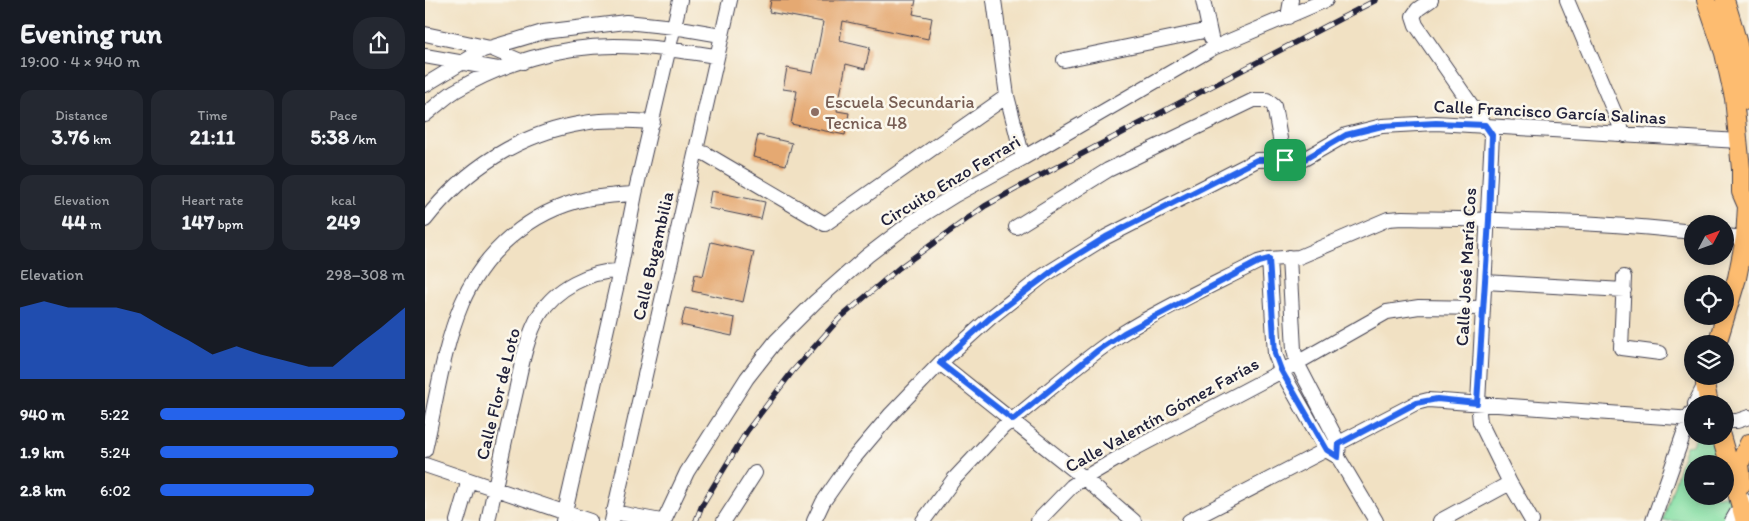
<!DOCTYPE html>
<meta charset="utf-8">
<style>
body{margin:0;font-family:Itim,sans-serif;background:#242831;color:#f1f3f6;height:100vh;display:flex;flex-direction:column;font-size:19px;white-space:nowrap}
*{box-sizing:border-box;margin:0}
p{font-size:16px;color:#9ea1a6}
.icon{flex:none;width:28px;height:28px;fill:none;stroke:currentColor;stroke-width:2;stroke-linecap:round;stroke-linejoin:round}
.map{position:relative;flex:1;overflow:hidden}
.side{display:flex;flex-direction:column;background:#171b24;width:425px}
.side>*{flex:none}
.needle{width:32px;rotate:49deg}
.tools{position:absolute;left:1259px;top:215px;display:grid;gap:10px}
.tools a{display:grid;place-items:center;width:50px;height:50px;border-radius:50%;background:#171b24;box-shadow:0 2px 12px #0003;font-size:25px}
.pin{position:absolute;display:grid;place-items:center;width:42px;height:42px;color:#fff;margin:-21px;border-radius:10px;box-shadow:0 2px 8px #0006}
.round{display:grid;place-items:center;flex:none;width:52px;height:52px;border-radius:20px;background:#242831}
.overview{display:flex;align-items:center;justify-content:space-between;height:85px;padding:0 20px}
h1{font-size:28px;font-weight:800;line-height:38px}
.stats{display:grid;grid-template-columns:repeat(3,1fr);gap:8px;height:85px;padding:5px 20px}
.stats div{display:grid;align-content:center;border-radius:12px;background:#242831;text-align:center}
.stats b{font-size:21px;font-weight:800}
.stats small{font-size:14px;font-weight:400}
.stats p{font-size:14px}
.chart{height:140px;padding:10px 20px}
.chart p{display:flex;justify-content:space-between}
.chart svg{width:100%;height:90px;margin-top:5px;fill:#2563eb;opacity:.7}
ul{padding:0 20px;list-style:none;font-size:16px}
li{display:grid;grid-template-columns:80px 60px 1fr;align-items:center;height:38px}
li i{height:12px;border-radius:6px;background:#2563eb}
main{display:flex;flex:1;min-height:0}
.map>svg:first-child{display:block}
.green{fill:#84dfa4;stroke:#538070}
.building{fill:#e5a972}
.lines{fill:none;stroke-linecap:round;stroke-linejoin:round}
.minor-casing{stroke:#413f4f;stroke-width:16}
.major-casing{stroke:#413f4f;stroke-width:20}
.minor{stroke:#fff;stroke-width:14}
.major{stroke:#fdbc6f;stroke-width:18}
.rail-casing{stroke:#22223b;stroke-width:5.5}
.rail{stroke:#fbf7ec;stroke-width:4;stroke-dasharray:11;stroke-linecap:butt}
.route-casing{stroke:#fff;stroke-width:10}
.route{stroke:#2563eb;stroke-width:6}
.education-dot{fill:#8d6e63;stroke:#fbf7ec;stroke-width:2}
.labels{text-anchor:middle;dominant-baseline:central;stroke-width:5;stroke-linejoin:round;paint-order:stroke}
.education-label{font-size:18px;fill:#785e54;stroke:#fbf7ec;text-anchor:start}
.street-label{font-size:18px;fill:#22223b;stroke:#fbf7ec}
</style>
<main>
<section class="side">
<div class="overview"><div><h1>Evening run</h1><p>19:00 · 4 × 940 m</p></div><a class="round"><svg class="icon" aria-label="share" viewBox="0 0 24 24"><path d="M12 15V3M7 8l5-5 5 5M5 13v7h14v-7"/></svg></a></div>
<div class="stats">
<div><p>Distance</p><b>3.76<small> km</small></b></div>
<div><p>Time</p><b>21:11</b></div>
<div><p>Pace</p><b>5:38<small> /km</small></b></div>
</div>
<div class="stats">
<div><p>Elevation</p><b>44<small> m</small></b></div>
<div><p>Heart rate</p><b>147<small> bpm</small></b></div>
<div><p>kcal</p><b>249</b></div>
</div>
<div class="chart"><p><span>Elevation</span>298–308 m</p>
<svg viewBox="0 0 160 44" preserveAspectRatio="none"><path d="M0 44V9L10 6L20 9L30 9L40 9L50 12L60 19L70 25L80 32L90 28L100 32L110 35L120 38L130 38L140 28L150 19L160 9V44z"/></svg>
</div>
<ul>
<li><b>940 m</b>5:22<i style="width:100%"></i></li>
<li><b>1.9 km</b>5:24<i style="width:97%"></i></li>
<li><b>2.8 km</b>6:02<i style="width:63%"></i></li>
</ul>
</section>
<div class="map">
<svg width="1324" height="521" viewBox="0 0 1324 521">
<rect width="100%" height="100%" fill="#fbf7ec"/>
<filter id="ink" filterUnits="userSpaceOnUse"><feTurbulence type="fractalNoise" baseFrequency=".02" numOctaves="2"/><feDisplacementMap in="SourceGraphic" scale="10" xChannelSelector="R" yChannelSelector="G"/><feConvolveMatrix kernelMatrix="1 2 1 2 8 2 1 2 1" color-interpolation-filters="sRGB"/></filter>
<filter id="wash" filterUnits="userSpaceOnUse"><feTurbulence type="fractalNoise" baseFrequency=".0096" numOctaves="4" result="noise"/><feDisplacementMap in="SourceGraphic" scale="20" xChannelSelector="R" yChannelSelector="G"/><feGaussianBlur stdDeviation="1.12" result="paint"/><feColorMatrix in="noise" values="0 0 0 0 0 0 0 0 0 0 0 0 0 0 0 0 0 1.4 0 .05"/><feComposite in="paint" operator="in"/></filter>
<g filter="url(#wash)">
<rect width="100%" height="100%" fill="#f1e1c3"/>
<path class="green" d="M1270,436H1287L1297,464H1268V496H1300V474L1310,503L1298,521H1238L1261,446L1267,445Z"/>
<g id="blocks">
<path class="building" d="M346,0H491L488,14L507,18L503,39L418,21L415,40L445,47L440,69L421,64L412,111L424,113L420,135L366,124L372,91L358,89L362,68L388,73L398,22L344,12Z
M333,135L367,143L361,165L328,157Z
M286,191L340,202L336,219L283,208Z
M286,242L329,252L318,302L267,291L270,274L278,276Z
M260,308L310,318L307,336L256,325Z"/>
</g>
</g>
<g filter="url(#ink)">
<use href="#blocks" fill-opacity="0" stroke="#413f4f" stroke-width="1"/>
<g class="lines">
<g class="minor-casing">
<path id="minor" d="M569,0L582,96L598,158
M778,0L786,38
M1006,0L993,9L988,16L991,25L1067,135L1053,403L1055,422L1085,483L1107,521
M1142,0L1199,135
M863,17L866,0
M0,34L65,48L98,62
M0,56L73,69
M639,60L784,30
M0,85L58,50L118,32L201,22L249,27L296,35
M0,115C10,107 19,98 30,91C77,63 134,46 189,46C223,46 257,51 291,56
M272,151L281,154L400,224L582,96
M0,220C40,169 95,133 159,123C181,119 205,121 228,122
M591,227L683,170L829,100H842L849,106L859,160
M1300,236L1320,238
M864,257L869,350L872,363L914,444L913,454
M844,259L850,354L856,370L901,450L913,457L951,521
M1199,277L1196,348L1235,353
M1060,282L1199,290
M515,363L659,478L709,521
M1270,404L1280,384
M1300,421H1312L1324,417
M0,450C11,402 18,348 37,303C59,251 106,211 161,199C177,196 194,195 210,194
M0,465L165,521
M188,512L236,521
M32,521L44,480
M63,521C72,478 81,434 91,391C96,367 102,335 115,314C130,289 165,270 195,271
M138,521L195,271L210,194L255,0
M187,521L305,0
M239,521L262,472L322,378L351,341L390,302L442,256L485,223L530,195L598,158L788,48L901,0
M299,521L330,473
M389,521L398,502L428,459L466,414L515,363L565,318L618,276L681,237L832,160L879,159L921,135L957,126L1011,123L1314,141
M498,521L529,479L578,427L587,420C624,391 659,358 698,333C741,306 788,285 833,262L844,259L874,257L963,219L977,218C1073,220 1172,221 1268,232
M613,521L647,486L659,478L705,451L872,363L962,312L994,307L1058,308
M764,521L991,403L1003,400L1268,419
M1015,521L1085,483
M1228,521L1266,413
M1307,521L1319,500"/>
</g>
<g class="major-casing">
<path id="major" d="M1281,0L1299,53L1309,98L1316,169V192L1322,206
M1300,0C1311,34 1320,66 1324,101
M1292,344L1312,278L1320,238L1322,206L1324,202
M1282,376L1280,384L1284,404
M1296,436L1320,521
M1317,484L1315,463L1324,443"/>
</g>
<use href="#minor" class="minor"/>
<use href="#major" class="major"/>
<g class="rail-casing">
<path id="rail" d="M271,521L277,505L322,431L367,372L414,319L474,268L560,206L609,179L951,0"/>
</g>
<use href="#rail" class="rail"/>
</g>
</g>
<g class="lines" filter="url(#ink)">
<g class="route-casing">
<path id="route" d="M1011,123L1060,125L1067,135L1064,220L1052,403L1012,399L991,403L914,444L913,457L902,450L856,370L850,354L844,259L833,262L699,333L672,351L588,420L515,363L565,318L634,266L681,237L832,160L880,159L921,135L957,126Z"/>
</g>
<use href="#route" class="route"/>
</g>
<circle class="education-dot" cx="390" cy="112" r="5"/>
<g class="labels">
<g class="education-label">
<text x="400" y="102">Escuela Secundaria<tspan x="400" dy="21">Tecnica 48</tspan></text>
</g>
<g class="street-label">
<text transform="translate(1125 112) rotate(3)">Calle Francisco García Salinas</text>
<text transform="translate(525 181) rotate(-31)">Circuito Enzo Ferrari</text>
<text transform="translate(228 256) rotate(-77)">Calle Bugambilia</text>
<text transform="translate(1041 267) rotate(-87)">Calle José María Cos</text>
<text transform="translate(73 394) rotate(-76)">Calle Flor de Loto</text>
<text transform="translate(737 415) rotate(-29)">Calle Valentín Gómez Farías</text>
</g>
</g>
</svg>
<div class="tools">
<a><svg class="needle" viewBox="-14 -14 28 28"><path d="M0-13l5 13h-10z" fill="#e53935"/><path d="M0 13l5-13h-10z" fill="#9ea1a6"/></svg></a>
<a><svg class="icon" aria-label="locate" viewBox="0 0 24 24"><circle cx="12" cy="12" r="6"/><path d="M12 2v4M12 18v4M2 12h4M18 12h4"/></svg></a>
<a><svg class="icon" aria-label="layers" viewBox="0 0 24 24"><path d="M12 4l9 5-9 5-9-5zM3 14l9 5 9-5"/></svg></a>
<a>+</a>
<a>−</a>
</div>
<div class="pin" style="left:860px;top:160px;background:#1e9e55"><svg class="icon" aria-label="arrive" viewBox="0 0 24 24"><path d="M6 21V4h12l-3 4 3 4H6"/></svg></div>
</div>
</main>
